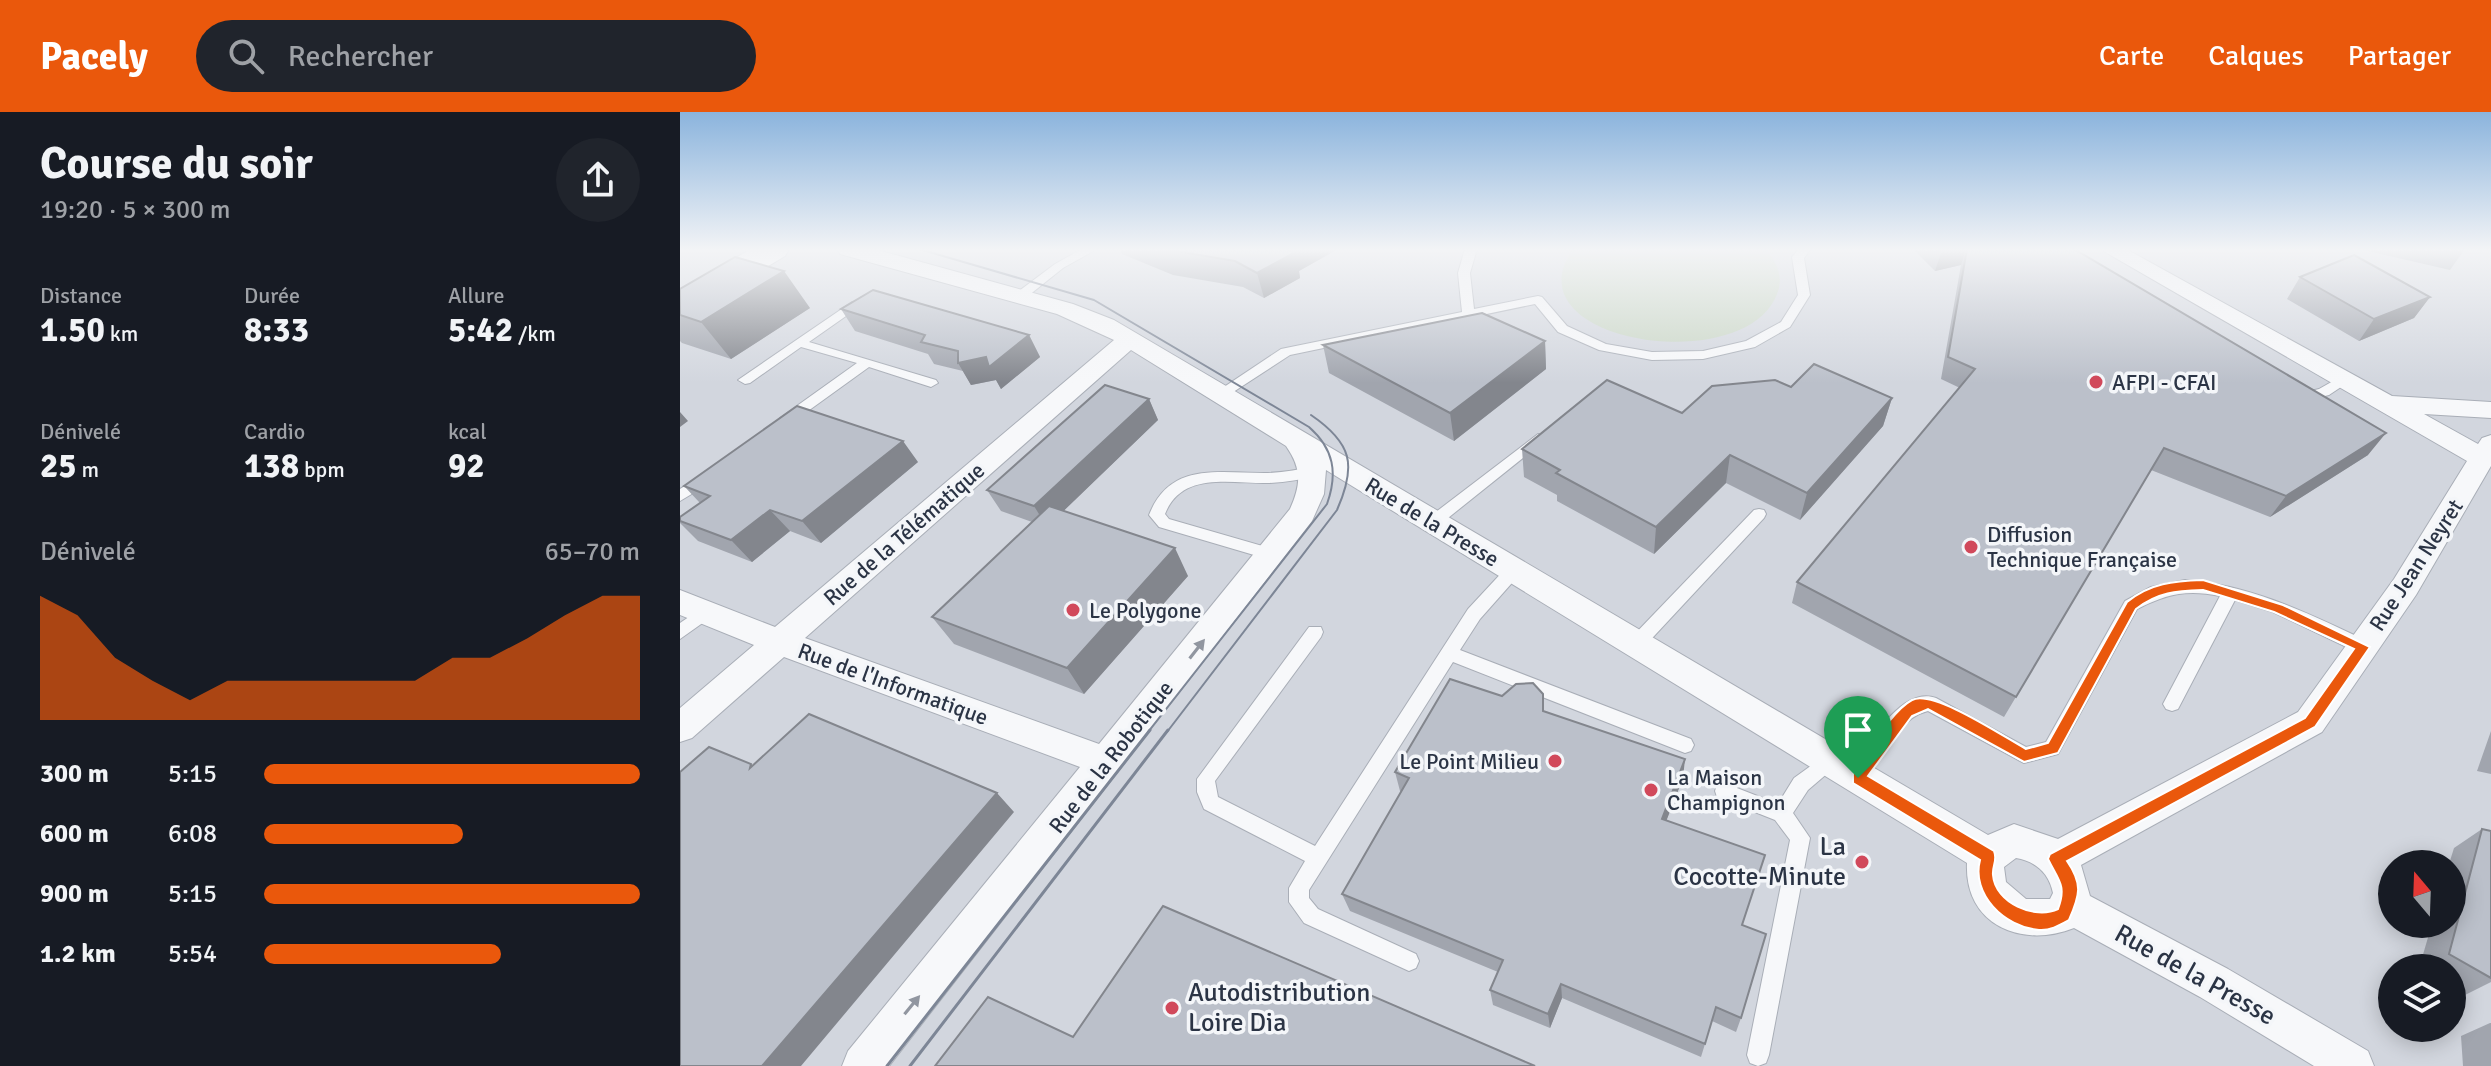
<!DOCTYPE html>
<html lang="fr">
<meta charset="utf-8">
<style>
body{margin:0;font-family:Signika,sans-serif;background:#20242c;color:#f1f3f6;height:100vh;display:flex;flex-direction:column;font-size:30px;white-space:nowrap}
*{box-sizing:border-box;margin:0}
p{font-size:26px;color:#9ea1a6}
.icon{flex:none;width:44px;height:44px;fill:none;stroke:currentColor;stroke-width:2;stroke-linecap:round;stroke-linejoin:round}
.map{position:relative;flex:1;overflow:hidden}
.panel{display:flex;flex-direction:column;background:#171b24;width:680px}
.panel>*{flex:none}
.needle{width:52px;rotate:341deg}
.fabs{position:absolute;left:1698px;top:738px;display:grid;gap:16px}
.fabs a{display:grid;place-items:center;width:88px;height:88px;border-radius:50%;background:#171b24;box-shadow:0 4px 20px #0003;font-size:40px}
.pin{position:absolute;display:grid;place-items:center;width:68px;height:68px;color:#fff;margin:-82px -34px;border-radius:50% 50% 50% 0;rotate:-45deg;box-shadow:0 0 8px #0007}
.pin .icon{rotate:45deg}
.round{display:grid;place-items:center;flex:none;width:84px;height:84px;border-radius:42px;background:#20242c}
.summary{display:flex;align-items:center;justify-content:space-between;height:136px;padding:0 40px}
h1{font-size:44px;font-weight:800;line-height:60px}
.figures{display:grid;grid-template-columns:repeat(3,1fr);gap:12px;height:136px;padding:8px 40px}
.figures div{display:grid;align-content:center}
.figures b{font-size:34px;font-weight:800}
.figures small{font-size:22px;font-weight:400}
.figures p{font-size:22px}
.chart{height:224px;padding:16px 40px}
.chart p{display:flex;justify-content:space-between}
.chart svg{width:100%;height:144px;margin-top:8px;fill:#ea580c;opacity:.7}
ul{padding:0 40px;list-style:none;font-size:26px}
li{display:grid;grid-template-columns:128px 96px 1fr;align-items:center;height:60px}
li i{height:20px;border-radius:10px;background:#ea580c}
header{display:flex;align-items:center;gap:48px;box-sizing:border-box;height:112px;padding:0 40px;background:#ea580c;color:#fff}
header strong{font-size:38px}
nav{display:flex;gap:44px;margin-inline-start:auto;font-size:28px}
.search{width:560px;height:72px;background:#20242c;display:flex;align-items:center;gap:20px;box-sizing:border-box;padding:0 28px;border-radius:44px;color:#9ea1a6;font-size:30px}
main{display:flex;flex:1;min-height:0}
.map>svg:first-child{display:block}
.built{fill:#d2d6de;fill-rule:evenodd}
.green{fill:#c9d6c5}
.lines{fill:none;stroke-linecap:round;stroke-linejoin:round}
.lane-casing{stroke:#a9aeb7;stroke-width:2}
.street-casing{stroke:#a9aeb7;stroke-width:2}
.secondary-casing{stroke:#a9aeb7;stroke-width:2}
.lane{fill:#f7f8fa;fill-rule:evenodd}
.street{fill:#f7f8fa;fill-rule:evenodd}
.secondary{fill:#fff;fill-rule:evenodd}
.tram-far1{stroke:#7d8696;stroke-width:2}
.tram{stroke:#7d8696;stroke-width:3}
.wall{fill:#a1a5ae}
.shaded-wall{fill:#83868d}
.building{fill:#bbc0ca;stroke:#83868d;stroke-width:2}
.oneway{fill:#9196a0}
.route{fill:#ea580c;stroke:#fff;stroke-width:2;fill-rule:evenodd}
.poi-dot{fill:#d1495b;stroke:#f4f6f9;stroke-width:3}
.labels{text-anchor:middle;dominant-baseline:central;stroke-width:7;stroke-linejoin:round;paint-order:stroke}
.poi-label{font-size:22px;fill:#2b3445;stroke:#f4f6f9;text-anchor:start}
.street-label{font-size:22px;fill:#2b3445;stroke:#f4f6f9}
.near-poi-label{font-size:26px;fill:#2b3445;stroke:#f4f6f9;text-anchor:end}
.near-street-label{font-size:26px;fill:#2b3445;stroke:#f4f6f9}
</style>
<header>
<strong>Pacely</strong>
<div class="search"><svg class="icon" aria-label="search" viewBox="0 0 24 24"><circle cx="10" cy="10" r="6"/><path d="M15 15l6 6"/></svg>Rechercher</div>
<nav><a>Carte</a><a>Calques</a><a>Partager</a></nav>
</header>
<main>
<section class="panel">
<div class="summary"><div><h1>Course du soir</h1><p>19:20 · 5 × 300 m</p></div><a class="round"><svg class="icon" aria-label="share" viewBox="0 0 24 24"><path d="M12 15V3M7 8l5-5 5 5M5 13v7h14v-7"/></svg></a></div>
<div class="figures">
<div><p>Distance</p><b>1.50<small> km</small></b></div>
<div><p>Durée</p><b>8:33</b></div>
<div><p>Allure</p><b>5:42<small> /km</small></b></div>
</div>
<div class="figures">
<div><p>Dénivelé</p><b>25<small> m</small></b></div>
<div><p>Cardio</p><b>138<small> bpm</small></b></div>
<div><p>kcal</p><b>92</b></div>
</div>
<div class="chart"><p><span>Dénivelé</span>65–70 m</p>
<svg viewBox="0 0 160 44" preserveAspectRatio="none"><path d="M0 44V6L10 12L20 25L30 32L40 38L50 32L60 32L70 32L80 32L90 32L100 32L110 25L120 25L130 19L140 12L150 6L160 6V44z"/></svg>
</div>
<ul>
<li><b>300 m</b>5:15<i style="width:100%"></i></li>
<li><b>600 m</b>6:08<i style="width:53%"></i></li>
<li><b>900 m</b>5:15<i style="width:100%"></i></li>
<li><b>1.2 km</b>5:54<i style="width:63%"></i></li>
</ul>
</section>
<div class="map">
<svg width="1811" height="954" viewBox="0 0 1811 954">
<rect width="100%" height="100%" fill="#e4e7ec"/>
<path class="built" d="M0,137H1811V954H0ZM1712,752H1772V812H1712ZM1712,856H1772V916H1712Z"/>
<path class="green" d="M893,137H1085C1097,150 1104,165 1097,182C1065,267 827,230 893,137Z"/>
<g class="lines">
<g class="lane-casing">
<path id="lane" d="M402,137H417L383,156L343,188H335V182L375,152Z
M785,137H797L790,161L794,197L858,184L862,185L887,214L926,232L972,240L1023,239L1066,229L1101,210L1118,183L1112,145L1119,137H1131L1124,146L1130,183L1110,215L1075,235L1023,247L972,248L919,238L878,220L855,192L610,243L544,286L539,287L532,283L601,237L782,200L778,161Z
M172,190L178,194L176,197L129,230L256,268L258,271L251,275L189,255L110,312H100L98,309L100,306L177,251L121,235L70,271L65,272L58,268Z
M1662,264L1669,268L1667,271L1649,283L1620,290L1613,286L1615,283L1639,277Z
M858,322L863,324L865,327L863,330L758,414H748L745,410L748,406Z
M635,354L640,355L642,359L640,363C624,367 607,370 590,371C553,372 502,358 485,402L489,407L596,438L599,442L591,448L479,415L469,403C490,350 537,361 584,361C601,361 618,358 635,354Z
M25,362L32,367L30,371L0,389V377Z
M1079,397L1084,398L1086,402L1084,406L962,537H950L948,532L950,527L1074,398Z
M833,453L841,459L839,463L800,507L780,538L1011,627L1014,633L1011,639L1005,641L773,550L629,778V786L638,797L736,842L739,849L736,856L729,859L624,811L609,790V776L625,749L524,697L517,680V667L629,515H641L643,520L641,525L535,669L538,685L635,734L788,497L827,455Z
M1505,468C1572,473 1629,502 1689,530L1691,535L1689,540H1677L1593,500L1555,488L1498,597L1492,599L1486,597L1483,592L1540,484C1507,477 1486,482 1457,497L1378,642L1344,651L1248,599C1217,606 1200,647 1185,672L1178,674L1171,672L1169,666L1171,660C1187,636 1220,573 1256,586L1346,635L1366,630L1445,489L1471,475Z
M25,494L31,495L33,500L31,505L0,527V511Z
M1150,640L1156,642L1159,648L1156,654L1128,678L1113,701L1130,726L1089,943L1086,951L1078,954L1070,951L1067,943L1110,728L1095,708L1037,685L1035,679L1037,673L1044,671L1098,692L1114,666Z"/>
</g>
<g class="street-casing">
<path id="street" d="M158,137H194L393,192L434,208L1308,723L1334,712L1378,727L1618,600L1714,467L1787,349L1420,137H1446L1712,284L1811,290V306L1744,302L1798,332L1802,326L1811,323V354L1736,483L1642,620L1401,753L1410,784L1548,857L1688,939L1694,954H1634L1520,885L1394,816C1342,837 1284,813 1287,751L646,358L644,382L632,409L209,954H162L168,939L400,655L104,545L12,626L0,630V596L74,533L0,503V478L95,515L434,228L377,202L160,142ZM451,238L606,334C622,357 621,372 610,397L419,632L125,526ZM1336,746C1355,749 1369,761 1373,781L1370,787H1346L1326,770L1324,755Z"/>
</g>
<g class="secondary-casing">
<path id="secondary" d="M71,137H109L105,144L12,200L0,203V179Z"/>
</g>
<use href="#lane" class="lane"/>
<use href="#street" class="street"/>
<use href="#secondary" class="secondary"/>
<path class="tram-far1" d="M239,137L414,188L629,315C654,337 658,361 647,392L468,620
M487,620L657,398C677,353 672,331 631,303"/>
<path class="tram" d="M207,954L470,618
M230,954L488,618"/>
</g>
<path class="wall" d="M440,137H658L619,159L620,166L584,186L563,175L493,163L442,142Z
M1233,137H1394L1688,343L1590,405L1471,358L1324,605L1112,491L1117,470L1280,276L1261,267L1281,153L1255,159Z
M1679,137H1785L1770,158Z
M1620,165L1750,185L1734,206L1679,229L1607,187Z
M0,177L130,196L51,247L2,231L0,229Z
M161,197L349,223L360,245L321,277L316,268L291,273L283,259L254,252L248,242L175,219Z
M865,229L866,257L774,329L649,261L643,233Z
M1111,275L1212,286L1203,314L1120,408L1046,371L974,442L877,389V383L844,365L842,337L1002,301Z
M469,287L478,308L383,399L508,464L404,582L274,532L252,505L352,410L321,399L307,378Z
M238,350L141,431L110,419L72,450L18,429L0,411V405L20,391L4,374Z
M864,599L1003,666L986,709L1063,813L1061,906L1056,920L1032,909L1021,945L882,886L870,916L813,893L810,878L818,860L670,799L662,782L721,680L720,679L715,660Z
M1811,619V662L1797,659Z
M1802,717L1811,719V870L1783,884L1772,878V856H1739L1752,812H1772V752H1769L1774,736Z
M1810,911H1811V954H1783L1781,924Z"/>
<path class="shaded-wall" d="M607,137H658L619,159L620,166L584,186L577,161Z
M1286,137L1281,153L1255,159L1262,138Z
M104,159L130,196L51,247L21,210Z
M1750,185L1734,206L1679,229L1694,207Z
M349,223L360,245L321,277L316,268L291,273L278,251L306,245Z
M865,229L866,257L774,329L770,301Z
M1212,286L1203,314L1120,408L1127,381Z
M469,287L478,308L367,415L354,394Z
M0,300L8,309L0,315Z
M1706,321L1688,343L1590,405L1606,384Z
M223,329L238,350L141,431L122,409Z
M1050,343L1046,371L974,442L976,415Z
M90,398L110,419L72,450L51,428Z
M495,436L508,464L404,582L387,556Z
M1005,647L1003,666L980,725L982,707Z
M317,681L334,700L121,954H82Z
M881,872L882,886L870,916L868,902Z"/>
<path class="building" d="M484,137H608L614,141L577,161L555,149Z
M1287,137H1394L1706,321L1606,384L1484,336L1336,585L1117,470L1295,257L1268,245Z
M1674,143L1750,185L1694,207L1620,165Z
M55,145L104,159L21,210L0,203V177Z
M193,178L349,223L309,255L306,245L278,251V239L241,230L245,223L161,197Z
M802,201L865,229L770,301L643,233Z
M1134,252L1212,286L1127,381L1050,343L976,415L876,361L880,358L842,337L927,268L1002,301L1032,274L1095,268L1111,275Z
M425,273L469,287L354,394L307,378Z
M117,294L223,329L122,409L90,398L51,428L0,409V405L30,384L4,374Z
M369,394L495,436L387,556L252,505Z
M770,567L822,584L836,572L853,571L863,582V599L1005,647L982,707L1085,743L1062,813L1086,822L1061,906L1036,895L1025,932L881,872L868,902L810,878L823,848L662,782L729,666L715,660Z
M129,602L317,681L82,954H0V660L29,635L71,652L70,656Z
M1802,717L1811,719V866L1769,842Z
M483,794L855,954H255L308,885L393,925Z"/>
<defs><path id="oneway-solid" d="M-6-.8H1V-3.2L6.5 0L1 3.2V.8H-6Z" transform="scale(2)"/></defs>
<g class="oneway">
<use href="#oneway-solid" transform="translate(517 537) rotate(-52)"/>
<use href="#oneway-solid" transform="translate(232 893) rotate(-51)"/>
</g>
<linearGradient id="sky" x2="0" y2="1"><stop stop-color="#8bb4dd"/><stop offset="0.51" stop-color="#f3f4f6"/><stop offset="1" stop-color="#f3f4f6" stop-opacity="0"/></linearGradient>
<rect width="1811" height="271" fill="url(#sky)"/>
<path class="route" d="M1523,468L1603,493L1690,535L1635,615L1387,749C1403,772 1400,783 1389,808C1380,813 1370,819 1359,818C1324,815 1291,782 1300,748L1173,671V661C1188,641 1211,599 1232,588C1253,577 1324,625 1346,637L1368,631L1447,490C1470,471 1494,469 1523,468ZM1523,478L1594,500L1674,537L1625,606L1370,742L1368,747C1378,768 1387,773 1378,797C1355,808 1315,791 1313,763C1312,754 1318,748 1314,739L1188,664L1232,604L1248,597L1344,650L1378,641L1456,497C1478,480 1496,479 1523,478Z"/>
<g class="poi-dot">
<circle cx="1416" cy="270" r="8"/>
<circle cx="1291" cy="435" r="8"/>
<circle cx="393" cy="498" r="8"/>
<circle cx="875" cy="649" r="8"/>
<circle cx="971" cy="678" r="8"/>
<circle cx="1182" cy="750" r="8"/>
<circle cx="492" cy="896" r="8"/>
</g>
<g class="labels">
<g class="poi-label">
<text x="1432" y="270">AFPI - CFAI</text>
<text x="1307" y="422">Diffusion<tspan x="1307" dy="25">Technique Française</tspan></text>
<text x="409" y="498">Le Polygone</text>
<text x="859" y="649" text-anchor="end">Le Point Milieu</text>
<text x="987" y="665">La Maison<tspan x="987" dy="25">Champignon</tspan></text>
</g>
<g class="street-label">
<text transform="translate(752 410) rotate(31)">Rue de la Presse</text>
<text transform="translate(224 422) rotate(-41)">Rue de la Télématique</text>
<text transform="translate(1736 453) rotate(-57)">Rue Jean Neyret</text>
<text transform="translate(213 572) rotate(20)">Rue de l'Informatique</text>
<text transform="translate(431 645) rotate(-52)">Rue de la Robotique</text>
</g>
<g class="near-poi-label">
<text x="1166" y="735">La<tspan x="1166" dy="30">Cocotte-Minute</tspan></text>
<text x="508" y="881" text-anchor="start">Autodistribution<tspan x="508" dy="30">Loire Dia</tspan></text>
</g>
<g class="near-street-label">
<text transform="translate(1515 863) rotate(29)">Rue de la Presse</text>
</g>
</g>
</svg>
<div class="fabs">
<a><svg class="needle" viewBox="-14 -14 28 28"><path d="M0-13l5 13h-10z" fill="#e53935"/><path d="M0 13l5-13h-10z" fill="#9ea1a6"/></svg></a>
<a><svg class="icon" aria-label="layers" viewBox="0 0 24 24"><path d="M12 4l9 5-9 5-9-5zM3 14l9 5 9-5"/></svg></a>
</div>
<div class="pin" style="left:1178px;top:666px;background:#1e9e55"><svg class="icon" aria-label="arrive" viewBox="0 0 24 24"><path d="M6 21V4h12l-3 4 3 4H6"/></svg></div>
</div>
</main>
